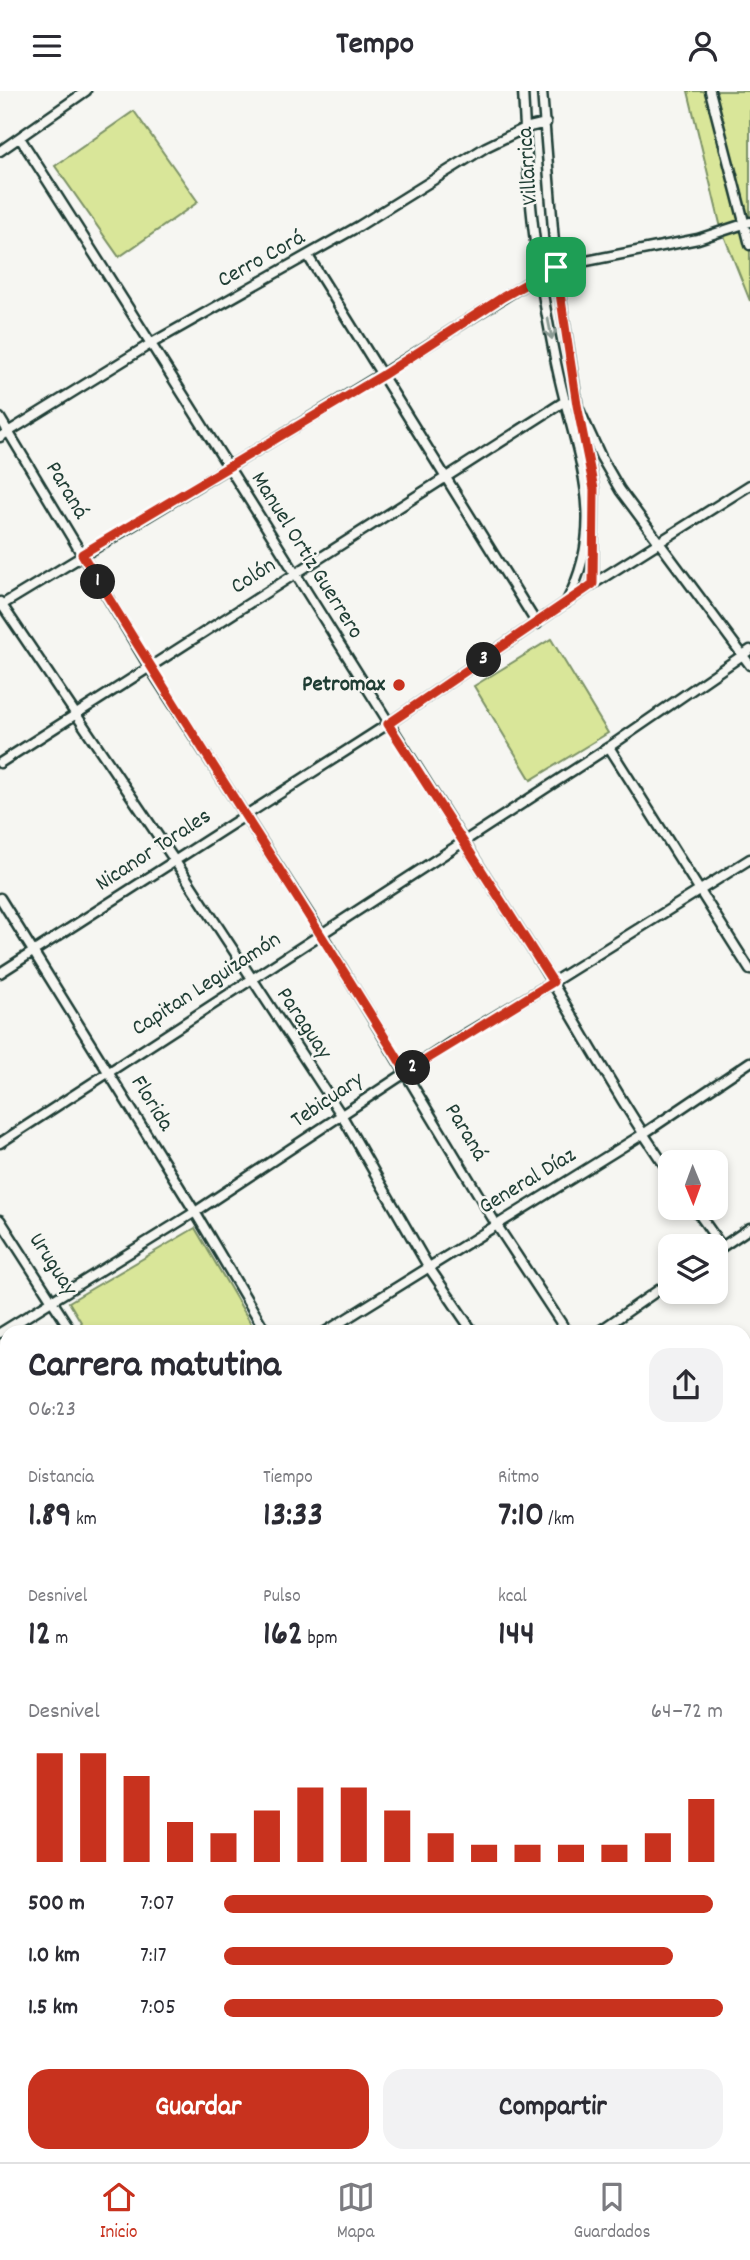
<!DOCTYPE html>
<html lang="es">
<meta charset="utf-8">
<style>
body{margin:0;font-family:Dekko,sans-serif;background:#f2f2f3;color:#2b2b33;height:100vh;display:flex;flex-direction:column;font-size:26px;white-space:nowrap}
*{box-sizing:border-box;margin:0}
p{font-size:23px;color:#7c7c81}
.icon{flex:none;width:38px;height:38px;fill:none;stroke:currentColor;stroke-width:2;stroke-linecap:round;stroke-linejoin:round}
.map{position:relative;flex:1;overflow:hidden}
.panel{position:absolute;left:0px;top:1234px;width:751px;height:838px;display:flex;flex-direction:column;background:#fff;border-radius:21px 21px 0 0;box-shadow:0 4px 10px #0003}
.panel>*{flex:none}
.needle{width:46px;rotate:179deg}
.tools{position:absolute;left:658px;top:1059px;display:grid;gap:14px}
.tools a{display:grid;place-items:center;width:70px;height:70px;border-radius:14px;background:#fff;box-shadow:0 4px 10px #0003;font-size:35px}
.pin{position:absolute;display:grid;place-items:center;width:60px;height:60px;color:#fff;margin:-30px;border-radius:14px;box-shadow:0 4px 10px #0006}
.km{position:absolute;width:35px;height:35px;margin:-18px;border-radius:50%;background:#222;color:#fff;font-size:19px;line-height:35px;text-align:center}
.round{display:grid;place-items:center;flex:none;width:74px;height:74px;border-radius:21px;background:#f2f2f3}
.head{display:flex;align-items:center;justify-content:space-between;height:119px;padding:0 28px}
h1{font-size:38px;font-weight:800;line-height:52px}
.figures{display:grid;grid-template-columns:repeat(3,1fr);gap:10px;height:119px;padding:7px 28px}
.figures div{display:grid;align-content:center}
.figures b{font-size:35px;font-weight:800}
.figures small{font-size:19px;font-weight:400}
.figures p{font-size:19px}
.chart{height:196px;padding:14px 28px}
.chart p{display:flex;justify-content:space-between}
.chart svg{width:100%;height:126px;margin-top:7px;stroke:#c8321e;stroke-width:6}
.cta{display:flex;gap:14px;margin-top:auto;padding:14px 28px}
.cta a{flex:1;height:80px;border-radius:21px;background:#c8321e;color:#fff;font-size:28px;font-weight:800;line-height:80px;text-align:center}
.cta a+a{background:#f2f2f3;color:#2b2b33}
ul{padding:0 28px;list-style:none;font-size:23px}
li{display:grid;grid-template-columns:112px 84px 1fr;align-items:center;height:52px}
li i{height:18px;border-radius:9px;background:#c8321e}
header{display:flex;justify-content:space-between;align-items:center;height:91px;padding:0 28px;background:#fff;font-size:32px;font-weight:800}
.tab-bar{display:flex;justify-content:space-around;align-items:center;height:98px;border-top:2px solid #e1e1e2;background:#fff;font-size:19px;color:#7c7c81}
.tab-bar a{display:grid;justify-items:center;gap:4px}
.tab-bar .selected{color:#c8321e}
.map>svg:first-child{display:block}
.green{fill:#d9e699;stroke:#7c9266;stroke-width:2}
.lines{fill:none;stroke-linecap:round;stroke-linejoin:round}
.minor-casing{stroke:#1f3d34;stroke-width:13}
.minor{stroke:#f6f6f2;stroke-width:8}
.oneway{stroke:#8a9a93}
.route-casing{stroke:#fff;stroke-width:14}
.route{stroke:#c8321e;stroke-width:9}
.poi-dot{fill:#c8321e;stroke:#f6f6f2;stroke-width:2.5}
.labels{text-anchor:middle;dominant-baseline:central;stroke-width:5;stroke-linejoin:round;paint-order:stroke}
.street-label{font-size:23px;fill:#1f3d34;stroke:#f6f6f2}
.poi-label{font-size:23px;font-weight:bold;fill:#1f3d34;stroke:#f6f6f2;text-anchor:end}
</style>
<header><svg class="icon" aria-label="menu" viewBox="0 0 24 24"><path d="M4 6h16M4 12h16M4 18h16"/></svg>Tempo<svg class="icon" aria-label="person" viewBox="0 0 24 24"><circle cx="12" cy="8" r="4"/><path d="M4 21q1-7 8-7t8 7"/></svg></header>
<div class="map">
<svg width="750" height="2071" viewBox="0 0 750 2071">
<rect width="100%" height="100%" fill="#f6f6f2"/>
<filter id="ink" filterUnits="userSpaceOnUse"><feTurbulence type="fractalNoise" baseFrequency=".0143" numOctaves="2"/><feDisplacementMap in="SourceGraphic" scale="14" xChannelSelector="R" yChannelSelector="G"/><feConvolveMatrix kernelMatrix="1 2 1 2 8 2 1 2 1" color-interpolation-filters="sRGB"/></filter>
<g filter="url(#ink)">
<path class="green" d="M688,0H750V210L721,137Z
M134,20L198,111L119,166L55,75Z
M551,548L608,642L531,689L474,595Z
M195,1137L256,1241H87L69,1211Z"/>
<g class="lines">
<g class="minor-casing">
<path id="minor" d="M523,0C526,61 530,125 540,186C546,220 552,256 560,290C579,371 608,432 566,512
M542,0L556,176L578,317
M710,0L750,154
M20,47C191,312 355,581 525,847C574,925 617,1007 670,1082
M0,60L86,0
M308,165L537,533
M0,327L150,577L321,842L496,1133L567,1241
M582,333L594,398L593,493
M0,346L152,252L359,135L486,56L525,37L546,32
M0,511L175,770L342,1025L428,1175L473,1241
M0,515L382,283L540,184L556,176L698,148L750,131
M609,656L750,879
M0,672L565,310L577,314L601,366L620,399L750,574
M0,807L195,1121L266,1241
M0,882L388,633L593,493L750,394
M0,1052L609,656L750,559
M694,1116L722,1156
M0,1129L72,1241
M716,1160L750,1137
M325,1241L643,1043L750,971
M598,1241L670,1191
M0,1242L195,1121L452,951L553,891L750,768
M0,1448L7,1444
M0,1454L7,1465
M0,1645L7,1640
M0,1740L7,1750
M0,1846L7,1843"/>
</g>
<use href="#minor" class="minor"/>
</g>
<defs><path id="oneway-shaft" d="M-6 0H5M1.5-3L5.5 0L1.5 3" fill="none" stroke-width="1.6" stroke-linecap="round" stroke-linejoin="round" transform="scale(1.75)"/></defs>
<use class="oneway" href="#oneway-shaft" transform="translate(550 238) rotate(79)"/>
</g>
<g class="lines" filter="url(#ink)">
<g class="route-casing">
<path id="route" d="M556,176L577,314L594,398L593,493L388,633L553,891L406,981C300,807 187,638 82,463L383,284L503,206Z"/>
</g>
<use href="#route" class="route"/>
</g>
<circle class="poi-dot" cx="399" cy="594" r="7"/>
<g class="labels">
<g class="street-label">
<text transform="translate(529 75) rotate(-94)">Villarrica</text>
<text transform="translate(262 169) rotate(-29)">Cerro Corá</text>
<text transform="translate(66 400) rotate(59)">Paraná</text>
<text transform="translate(306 465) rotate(58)">Manuel Ortiz Guerrero</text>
<text transform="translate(254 486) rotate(-33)">Colón</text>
<text transform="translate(154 760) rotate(-33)">Nicanor Torales</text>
<text transform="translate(207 894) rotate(-33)">Capitan Leguizamón</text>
<text transform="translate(303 933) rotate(56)">Paraguay</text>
<text transform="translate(328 1010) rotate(-34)">Tebicuary</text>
<text transform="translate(151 1013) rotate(58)">Florida</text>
<text transform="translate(465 1042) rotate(59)">Paraná</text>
<text transform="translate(528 1091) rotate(-31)">General Díaz</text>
<text transform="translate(52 1174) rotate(57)">Uruguay</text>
</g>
<g class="poi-label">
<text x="385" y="594">Petromax</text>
</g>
</g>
</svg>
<div class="tools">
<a><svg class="needle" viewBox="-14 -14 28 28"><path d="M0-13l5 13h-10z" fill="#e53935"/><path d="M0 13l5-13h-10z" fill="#7c7c81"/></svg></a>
<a><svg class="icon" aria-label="layers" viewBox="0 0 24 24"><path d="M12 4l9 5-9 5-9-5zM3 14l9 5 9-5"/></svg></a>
</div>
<div class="pin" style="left:556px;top:176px;background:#1e9e55"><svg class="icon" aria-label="arrive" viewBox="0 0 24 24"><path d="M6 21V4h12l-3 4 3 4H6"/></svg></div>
<b class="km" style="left:98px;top:491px">1</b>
<b class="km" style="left:413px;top:977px">2</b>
<b class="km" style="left:484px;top:569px">3</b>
<section class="panel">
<div class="head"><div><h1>Carrera matutina</h1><p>06:23</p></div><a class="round"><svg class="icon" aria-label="share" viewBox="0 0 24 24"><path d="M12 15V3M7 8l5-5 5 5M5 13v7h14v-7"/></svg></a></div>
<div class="figures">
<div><p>Distancia</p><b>1.89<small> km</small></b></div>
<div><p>Tiempo</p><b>13:33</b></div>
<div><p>Ritmo</p><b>7:10<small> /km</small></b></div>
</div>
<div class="figures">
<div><p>Desnivel</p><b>12<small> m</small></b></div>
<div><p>Pulso</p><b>162<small> bpm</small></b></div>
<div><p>kcal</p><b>144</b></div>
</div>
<div class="chart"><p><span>Desnivel</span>64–72 m</p>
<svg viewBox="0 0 160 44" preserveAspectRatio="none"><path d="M5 44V6M15 44V6M25 44V14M35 44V30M45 44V34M55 44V26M65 44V18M75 44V18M85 44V26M95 44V34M105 44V38M115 44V38M125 44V38M135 44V38M145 44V34M155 44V22"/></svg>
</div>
<ul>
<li><b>500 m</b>7:07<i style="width:98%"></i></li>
<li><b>1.0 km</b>7:17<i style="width:90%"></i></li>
<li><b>1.5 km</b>7:05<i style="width:100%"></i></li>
</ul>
<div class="cta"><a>Guardar</a><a>Compartir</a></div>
</section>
</div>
<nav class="tab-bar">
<a class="selected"><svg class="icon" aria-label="home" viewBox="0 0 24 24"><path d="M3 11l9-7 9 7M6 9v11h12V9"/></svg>Inicio</a>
<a><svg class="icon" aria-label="map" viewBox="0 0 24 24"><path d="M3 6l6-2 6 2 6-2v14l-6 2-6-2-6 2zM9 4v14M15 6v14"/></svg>Mapa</a>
<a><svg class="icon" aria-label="saved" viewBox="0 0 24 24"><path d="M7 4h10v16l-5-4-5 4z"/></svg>Guardados</a>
</nav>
